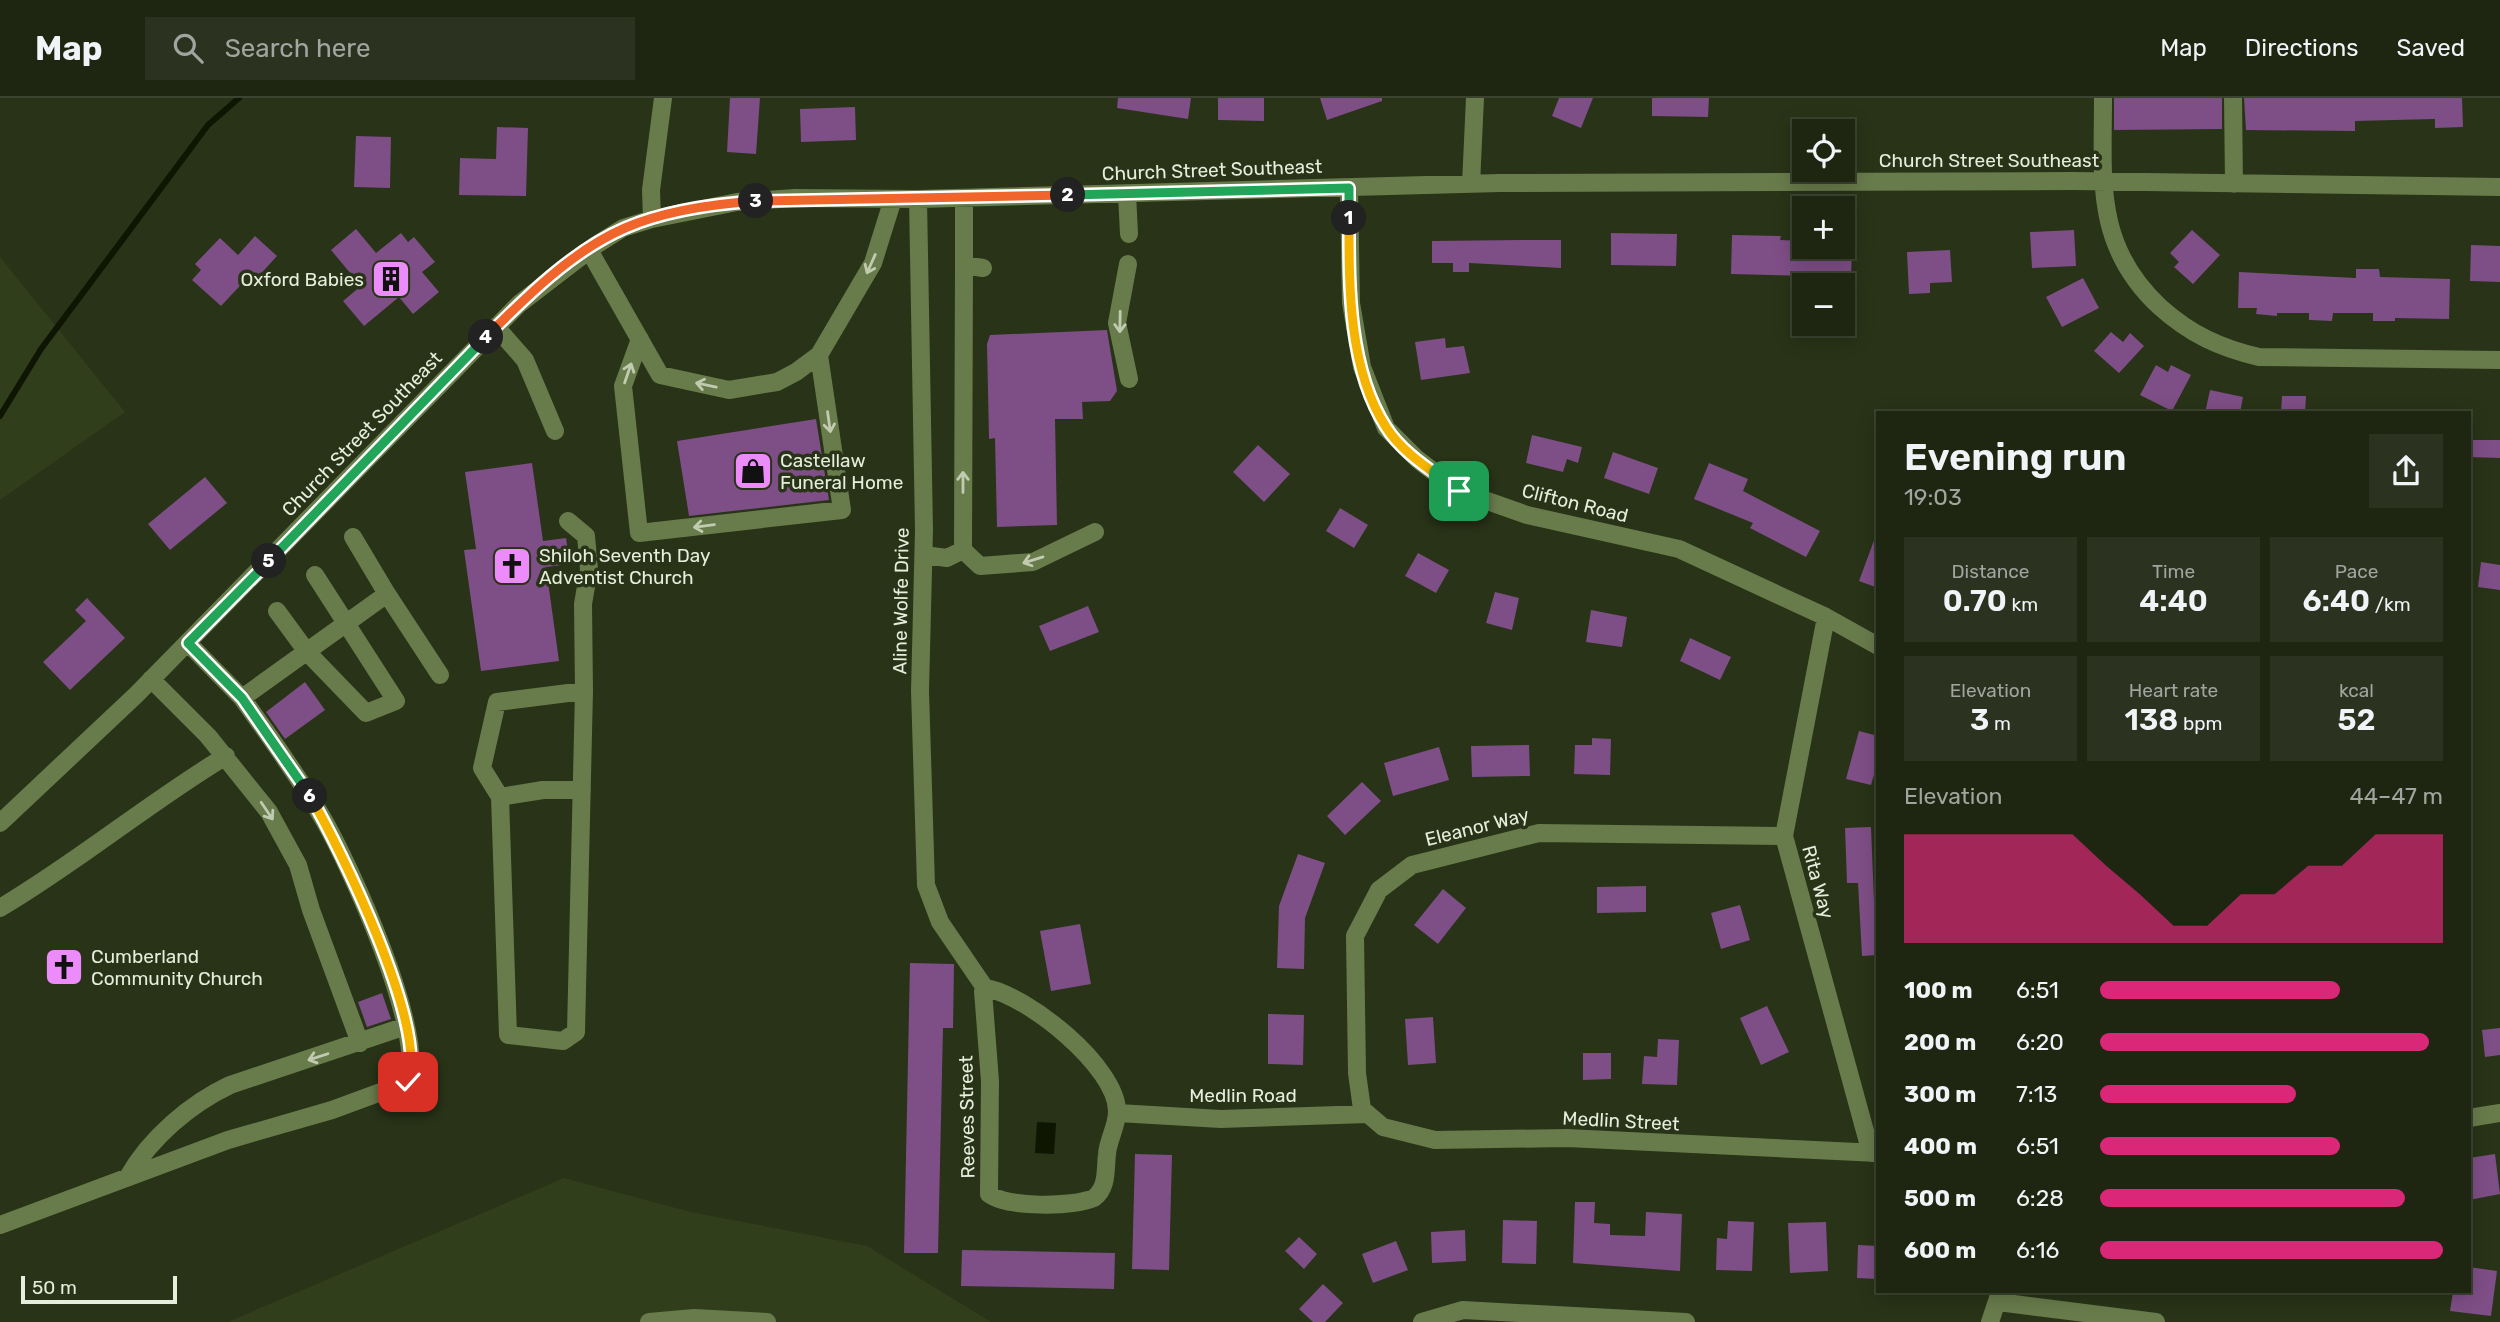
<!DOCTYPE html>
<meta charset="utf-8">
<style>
body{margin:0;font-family:Rubik,sans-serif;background:#2b321f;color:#f1f3f6;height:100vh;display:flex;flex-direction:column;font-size:26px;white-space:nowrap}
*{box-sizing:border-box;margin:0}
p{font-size:23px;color:#a1a59f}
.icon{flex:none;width:38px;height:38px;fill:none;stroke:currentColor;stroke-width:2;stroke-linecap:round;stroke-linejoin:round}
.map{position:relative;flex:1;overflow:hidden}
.panel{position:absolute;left:1876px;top:313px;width:595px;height:882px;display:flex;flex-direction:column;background:#1e2611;border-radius:0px;box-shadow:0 4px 18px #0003,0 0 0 2px #3c4331}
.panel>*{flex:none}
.buttons{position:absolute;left:1792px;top:21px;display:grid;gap:14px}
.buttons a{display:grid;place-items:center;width:63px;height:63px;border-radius:0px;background:#1e2611;box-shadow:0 4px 18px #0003,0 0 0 2px #3c4331;font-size:35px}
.scale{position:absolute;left:21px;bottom:18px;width:156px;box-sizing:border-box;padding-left:7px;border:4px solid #e5eddc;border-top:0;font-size:19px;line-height:24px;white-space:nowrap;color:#e5eddc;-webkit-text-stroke:5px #283317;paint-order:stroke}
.pin{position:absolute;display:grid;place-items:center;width:60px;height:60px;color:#fff;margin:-30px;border-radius:14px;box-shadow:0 4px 10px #0006}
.km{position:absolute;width:35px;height:35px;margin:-18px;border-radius:50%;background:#222;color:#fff;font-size:19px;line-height:35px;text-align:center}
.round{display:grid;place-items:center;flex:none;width:74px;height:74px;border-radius:0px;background:#2b321f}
.summary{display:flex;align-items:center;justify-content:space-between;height:119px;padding:0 28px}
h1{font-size:38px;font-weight:600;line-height:52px}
.stats{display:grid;grid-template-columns:repeat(3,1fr);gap:10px;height:119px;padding:7px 28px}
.stats div{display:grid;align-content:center;border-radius:0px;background:#2b321f;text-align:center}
.stats b{font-size:30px;font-weight:600}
.stats small{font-size:19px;font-weight:400}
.stats p{font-size:19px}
.chart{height:196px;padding:14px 28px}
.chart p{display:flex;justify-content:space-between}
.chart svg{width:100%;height:126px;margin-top:7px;fill:#db2777;opacity:.7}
ul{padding:0 28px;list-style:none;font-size:23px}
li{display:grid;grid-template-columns:112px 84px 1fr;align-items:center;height:52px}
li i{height:18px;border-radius:9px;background:#db2777}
header{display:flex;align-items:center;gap:42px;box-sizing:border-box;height:98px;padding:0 35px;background:#1e2611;border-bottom:2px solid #3c4331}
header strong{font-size:33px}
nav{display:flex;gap:38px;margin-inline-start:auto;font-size:24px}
.search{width:490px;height:63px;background:#2b321f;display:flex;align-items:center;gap:18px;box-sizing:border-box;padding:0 24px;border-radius:0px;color:#a1a59f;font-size:26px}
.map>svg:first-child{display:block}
.built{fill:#313e1c}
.water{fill:#0e1602}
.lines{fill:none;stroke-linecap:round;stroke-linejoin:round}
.stream{stroke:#0e1602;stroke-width:6}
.building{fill:#7e4e86}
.minor{stroke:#687b4b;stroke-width:18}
.oneway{stroke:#c0cbb0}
.split-1-casing{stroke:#fff;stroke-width:14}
.split-2-casing{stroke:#fff;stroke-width:14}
.split-3-casing{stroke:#fff;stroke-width:14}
.split-4-casing{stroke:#fff;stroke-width:14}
.split-5-casing{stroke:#fff;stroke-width:14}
.split-6-casing{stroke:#fff;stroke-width:14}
.split-7-casing{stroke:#fff;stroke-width:14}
.split-1{stroke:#f5b400;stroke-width:9}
.split-2{stroke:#22a559;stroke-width:9}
.split-3{stroke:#f0652b;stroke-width:9}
.split-4{stroke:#f0652b;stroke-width:9}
.split-5{stroke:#22a559;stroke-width:9}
.split-6{stroke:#22a559;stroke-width:9}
.split-7{stroke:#f5b400;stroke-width:9}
.labels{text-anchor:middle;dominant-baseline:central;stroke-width:7;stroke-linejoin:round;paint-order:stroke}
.street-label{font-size:19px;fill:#e5eddc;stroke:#283317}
.poi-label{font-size:19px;fill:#e5eddc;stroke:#283317;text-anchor:start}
</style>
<header>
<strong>Map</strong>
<div class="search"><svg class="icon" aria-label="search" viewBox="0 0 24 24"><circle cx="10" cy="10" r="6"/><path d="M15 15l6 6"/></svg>Search here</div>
<nav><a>Map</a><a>Directions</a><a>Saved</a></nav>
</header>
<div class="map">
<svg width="2500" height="1224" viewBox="0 0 2500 1224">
<rect width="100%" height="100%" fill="#283317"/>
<path class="built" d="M0,159L125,314L0,402Z
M564,1080L691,1114L867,1148L991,1224H228Z"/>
<path class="water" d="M1037,1024L1056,1025L1054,1056L1035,1055Z"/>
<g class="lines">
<path class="stream" d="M0,318L41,251L208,27L239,0"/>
</g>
<path class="building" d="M730,0H760L756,56L727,54Z
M1118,0H1191L1188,21L1117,10Z
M1218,0H1264V23L1218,22Z
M1320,0H1382V3L1327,22Z
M1559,0H1593L1581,30L1552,18Z
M1652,0H1709L1708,19L1652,18Z
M2114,0H2222V31L2114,32Z
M2244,0H2462L2463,29L2435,30V21L2355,23V33L2246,32Z
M855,9L856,42L801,44L800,11Z
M497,29L528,30L526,98L459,97L460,60L496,61Z
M356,38L391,39L390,90L354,89Z
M356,131L376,155L401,135L408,144L414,139L435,164L422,174L439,194L413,216L399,199L364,228L343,203L361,188L331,152Z
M2074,132L2076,168L2032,170L2030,134Z
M2192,132L2220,157L2193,186L2174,169L2179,164L2170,155Z
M1611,135L1677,136L1676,168L1611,167Z
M1732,137L1781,138L1780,142L1804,143V149H1852L1851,179L1731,176Z
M255,138L277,158L256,181L251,176L221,208L192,182L201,172L195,166L220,140L238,157Z
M1519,142H1561V170L1469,165V174H1453V165H1432V143Z
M2471,147L2500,148V184L2470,183Z
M1950,152L1952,184L1930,185V195L1909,196L1907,154Z
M2356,171H2379L2380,179L2450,181L2449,221L2395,220V223H2373V215H2333L2332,223L2309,222V215H2277V218L2256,216L2257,210H2238L2239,174L2356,180Z
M2083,180L2099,210L2062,229L2046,199Z
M1107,232L1117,293L1110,303L1082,304L1083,321H1055L1057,427L997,429L995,340L989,341L987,246L990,237Z
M2111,234L2123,244L2130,235L2144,248L2119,275L2094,253Z
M1445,240L1446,250L1464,248L1470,275L1421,282L1415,244Z
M2156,267L2168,274L2171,267L2191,277L2172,313L2140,297Z
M2210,292L2243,299L2240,315H2205Z
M2282,298H2306L2305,315H2281Z
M816,321L829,402L689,418L677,343Z
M1532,337L1582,349L1578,365L1567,361L1563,374L1526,365Z
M2469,342H2500V360L2469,359Z
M1258,347L1290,376L1264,404L1233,374Z
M1613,354L1658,370L1649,396L1604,380Z
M532,365L543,443L566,440L570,466L546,469L559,563L481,573L464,452L476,451L465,374Z
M1709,365L1748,381L1743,393L1820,433L1806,459L1750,430L1753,425L1694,401Z
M205,379L227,405L170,452L148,426Z
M1340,410L1368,427L1354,450L1326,433Z
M1876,437H1878V490L1859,483Z
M1418,455L1449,472L1436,495L1405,478Z
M2481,464L2500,467V492L2478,489Z
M1495,494L1519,500L1512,532L1486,525Z
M87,500L125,540L70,592L43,564L86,523L75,512Z
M1088,508L1099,534L1050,553L1039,528Z
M1591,512L1627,519L1622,549L1586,544Z
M1690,540L1731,559L1720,582L1680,563Z
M305,584L325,612L285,641L266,614Z
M1859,633L1878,638V663L1871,687L1846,681Z
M1592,640L1611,641L1610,677L1574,676L1575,647H1592Z
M1529,647L1530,678L1472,679L1471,648Z
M1439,649L1449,682L1393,698L1384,665Z
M1362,684L1381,703L1345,737L1327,718Z
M1871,729L1874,803H1878V857L1862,858L1858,785H1847L1845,730Z
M1298,756L1325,765L1305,820L1304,871L1277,870L1279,808Z
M1646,788V814L1597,815V789Z
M1443,791L1466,810L1438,846L1414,827Z
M1740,807L1750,842L1721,851L1711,815Z
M1080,826L1091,886L1051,893L1040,833Z
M910,865L954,866L953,930H943L938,1155H904Z
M382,895L391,921L367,929L358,904Z
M1767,908L1789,954L1761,967L1740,920Z
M1268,916L1304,917L1303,967L1268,966Z
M1433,919L1436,965L1408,967L1405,921Z
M2500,930V957L2485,959L2482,932Z
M1658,941L1679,942L1677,987L1642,986L1644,958L1657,959Z
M1583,955H1611V981L1583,982Z
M1135,1056L1172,1057L1169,1172L1132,1171Z
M2495,1056L2500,1096L2469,1102V1060Z
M1575,1104H1595L1594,1125L1610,1126V1137L1645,1138L1646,1114L1682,1116L1680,1173L1573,1165Z
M1503,1122L1537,1123L1536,1166L1502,1165Z
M1728,1123L1754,1124L1752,1173L1716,1172L1717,1140L1727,1141Z
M1826,1124L1828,1173L1790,1175L1788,1125Z
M1465,1132L1466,1163L1432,1165L1431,1134Z
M1299,1139L1317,1156L1304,1171L1285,1153Z
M1396,1143L1408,1172L1373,1185L1362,1156Z
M1858,1147L1878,1148V1181L1857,1180Z
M962,1152L1115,1155L1114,1191L961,1188Z
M2469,1169L2497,1173L2491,1218L2450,1213L2453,1194H2469Z
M1323,1186L1343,1205L1325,1224H1313L1299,1211Z"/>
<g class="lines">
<path class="minor" d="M2103,0C2103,82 2094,148 2160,209C2190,236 2220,250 2259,259L2500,262
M2233,0L2234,86
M1471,86L1475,0
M1349,90L1351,205L1362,269L1386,330L1417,361L1459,393L1527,417L1679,451L1826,519L1878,548
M1127,96L1129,136
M964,100V167L983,170
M918,101L924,432L920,593L926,787L940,824L985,890
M652,121L651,92L663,0
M589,152L660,277L729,292L777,284L796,274L819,257L873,165L893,101
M1128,166L1117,225L1129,281
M964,167L963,452L980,468L1033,464L1095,434
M496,229L525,262L555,333
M640,241L623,288L639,435L842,412L819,257
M353,439L387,496
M924,457L947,460L963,452
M277,513L307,554L366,615L396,603L315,477
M1826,519L1784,738L1871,1055
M188,545L242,600L387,496L440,577
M151,581L208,638L269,714L298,767L311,812L360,945
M582,692H543L500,699L508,937L563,943L576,934L584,593
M500,699L482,670L497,604L584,593L583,506L589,471L586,438L568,423
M0,725L136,597L519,206L596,147L623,130L652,121L737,104L795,100L918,101L1500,85L2073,83L2500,89
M1784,738L1539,735L1412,767L1379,792L1355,838L1357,975L1362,1011L1383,1029L1435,1042L1567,1040L1878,1055
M0,810C78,764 148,705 226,658
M985,890C1026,896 1118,969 1117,1014C1117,1028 1108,1042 1107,1056C1105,1072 1108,1089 1094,1100C1072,1109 1007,1110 989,1096L990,983L983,893Z
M1118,1015L1221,1021L1368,1016
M2469,1020L2500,1015
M128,1079C150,1040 190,1006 230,987L406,928
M0,1127L228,1042L332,1012L408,984C426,934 350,767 322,719C298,678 270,639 242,600
M1998,1204L2156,1224
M649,1224L694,1220L767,1224
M1422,1224L1463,1212L1686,1224
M1990,1224L2000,1194"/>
</g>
<defs><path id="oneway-shaft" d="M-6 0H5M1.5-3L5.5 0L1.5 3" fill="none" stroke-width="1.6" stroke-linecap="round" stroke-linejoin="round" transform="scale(1.75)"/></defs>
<g class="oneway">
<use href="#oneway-shaft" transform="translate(871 166) rotate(114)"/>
<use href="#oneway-shaft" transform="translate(1120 224) rotate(91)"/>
<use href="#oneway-shaft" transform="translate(628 275) rotate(-71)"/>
<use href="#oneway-shaft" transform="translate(706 287) rotate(-168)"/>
<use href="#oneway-shaft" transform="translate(829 324) rotate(82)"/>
<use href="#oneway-shaft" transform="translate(963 384) rotate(-90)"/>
<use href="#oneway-shaft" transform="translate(704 428) rotate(173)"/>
<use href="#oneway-shaft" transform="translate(1033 462) rotate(163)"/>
<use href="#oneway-shaft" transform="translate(267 713) rotate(56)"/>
<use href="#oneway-shaft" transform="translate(318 959) rotate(162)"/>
</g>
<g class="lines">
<g class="split-1-casing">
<path id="split-1" d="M1349,120C1349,187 1348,270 1386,329C1402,355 1434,374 1459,393"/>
</g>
<g class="split-2-casing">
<path id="split-2" d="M1068,97L1349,90V120"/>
</g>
<g class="split-3-casing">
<path id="split-3" d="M756,103L1068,97"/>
</g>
<g class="split-4-casing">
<path id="split-4" d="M486,239C526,199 572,153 625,130C664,113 713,106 756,103"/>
</g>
<g class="split-5-casing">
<path id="split-5" d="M269,463L486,239"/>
</g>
<g class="split-6-casing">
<path id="split-6" d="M269,463L188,545L242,600L310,698"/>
</g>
<g class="split-7-casing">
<path id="split-7" d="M310,698C340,750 428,928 408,984"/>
</g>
<use href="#split-1" class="split-1"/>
<use href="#split-2" class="split-2"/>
<use href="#split-3" class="split-3"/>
<use href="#split-4" class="split-4"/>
<use href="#split-5" class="split-5"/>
<use href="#split-6" class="split-6"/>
<use href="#split-7" class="split-7"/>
</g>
<defs>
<g id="building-square" transform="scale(2.0125)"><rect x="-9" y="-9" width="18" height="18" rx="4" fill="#ec8cfa" stroke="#283317"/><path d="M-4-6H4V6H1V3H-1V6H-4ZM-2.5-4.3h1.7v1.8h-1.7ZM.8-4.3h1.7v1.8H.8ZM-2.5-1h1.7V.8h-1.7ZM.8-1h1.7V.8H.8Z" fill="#111"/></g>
<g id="shop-square" transform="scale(2.0125)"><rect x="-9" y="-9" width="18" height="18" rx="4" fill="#ec8cfa" stroke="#283317"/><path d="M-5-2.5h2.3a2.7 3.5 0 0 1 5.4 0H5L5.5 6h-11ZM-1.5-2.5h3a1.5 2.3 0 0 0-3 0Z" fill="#111"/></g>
<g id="church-square" transform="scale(2.0125)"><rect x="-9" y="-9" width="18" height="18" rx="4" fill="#ec8cfa" stroke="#283317"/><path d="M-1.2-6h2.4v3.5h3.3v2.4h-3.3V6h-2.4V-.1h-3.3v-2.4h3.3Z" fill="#111"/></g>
</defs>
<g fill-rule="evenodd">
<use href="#building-square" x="391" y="181"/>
<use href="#shop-square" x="753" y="373"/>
<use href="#church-square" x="512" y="468"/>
<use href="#church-square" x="64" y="869"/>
</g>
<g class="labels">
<g class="street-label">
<text x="1989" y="62">Church Street Southeast</text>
<text transform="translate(1212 72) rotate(-2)">Church Street Southeast</text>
<text transform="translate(362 336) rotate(-46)">Church Street Southeast</text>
<text transform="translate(1575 405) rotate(14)">Clifton Road</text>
<text transform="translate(901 503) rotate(-89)">Aline Wolfe Drive</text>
<text transform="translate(1477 729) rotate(-14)">Eleanor Way</text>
<text transform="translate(1818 784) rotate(75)">Rita Way</text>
<text x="1243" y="997">Medlin Road</text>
<text transform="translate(967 1019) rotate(-91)">Reeves Street</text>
<text transform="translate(1621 1023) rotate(3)">Medlin Street</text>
</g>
<g class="poi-label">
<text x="364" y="181" text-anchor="end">Oxford Babies</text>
<text x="780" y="362">Castellaw<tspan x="780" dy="22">Funeral Home</tspan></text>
<text x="539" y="457">Shiloh Seventh Day<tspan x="539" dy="22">Adventist Church</tspan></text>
<text x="91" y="858">Cumberland<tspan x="91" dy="22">Community Church</tspan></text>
</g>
</g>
</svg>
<div class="buttons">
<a><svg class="icon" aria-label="locate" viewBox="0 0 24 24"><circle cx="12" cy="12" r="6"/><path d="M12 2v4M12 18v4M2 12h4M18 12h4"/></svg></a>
<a>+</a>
<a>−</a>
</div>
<div class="scale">50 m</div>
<div class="pin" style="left:1459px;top:393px;background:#1e9e55"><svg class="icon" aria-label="arrive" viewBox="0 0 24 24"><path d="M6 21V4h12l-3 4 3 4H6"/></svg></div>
<div class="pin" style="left:408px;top:984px;background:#d93025"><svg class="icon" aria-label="check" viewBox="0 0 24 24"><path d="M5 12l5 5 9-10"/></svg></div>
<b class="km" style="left:1349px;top:120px">1</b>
<b class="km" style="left:1068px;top:97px">2</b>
<b class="km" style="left:756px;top:103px">3</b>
<b class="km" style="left:486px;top:239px">4</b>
<b class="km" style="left:269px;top:463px">5</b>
<b class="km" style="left:310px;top:698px">6</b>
<section class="panel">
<div class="summary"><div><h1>Evening run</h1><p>19:03</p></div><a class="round"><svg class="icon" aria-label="share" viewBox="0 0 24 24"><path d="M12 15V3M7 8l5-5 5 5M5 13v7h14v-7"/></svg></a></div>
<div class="stats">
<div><p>Distance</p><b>0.70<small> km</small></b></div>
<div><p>Time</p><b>4:40</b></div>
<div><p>Pace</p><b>6:40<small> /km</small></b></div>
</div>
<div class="stats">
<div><p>Elevation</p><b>3<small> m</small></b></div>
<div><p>Heart rate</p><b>138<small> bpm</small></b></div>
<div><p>kcal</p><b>52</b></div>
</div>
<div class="chart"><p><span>Elevation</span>44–47 m</p>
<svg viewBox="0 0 160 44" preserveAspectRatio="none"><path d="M0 44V6L10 6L20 6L30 6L40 6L50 6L60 17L70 27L80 38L90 38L100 27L110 27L120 17L130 17L140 6L150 6L160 6V44z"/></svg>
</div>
<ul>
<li><b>100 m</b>6:51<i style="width:70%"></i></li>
<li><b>200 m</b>6:20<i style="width:96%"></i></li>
<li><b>300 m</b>7:13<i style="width:57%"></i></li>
<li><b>400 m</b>6:51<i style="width:70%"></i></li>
<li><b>500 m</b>6:28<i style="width:89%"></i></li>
<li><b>600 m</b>6:16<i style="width:100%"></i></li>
</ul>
</section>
</div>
